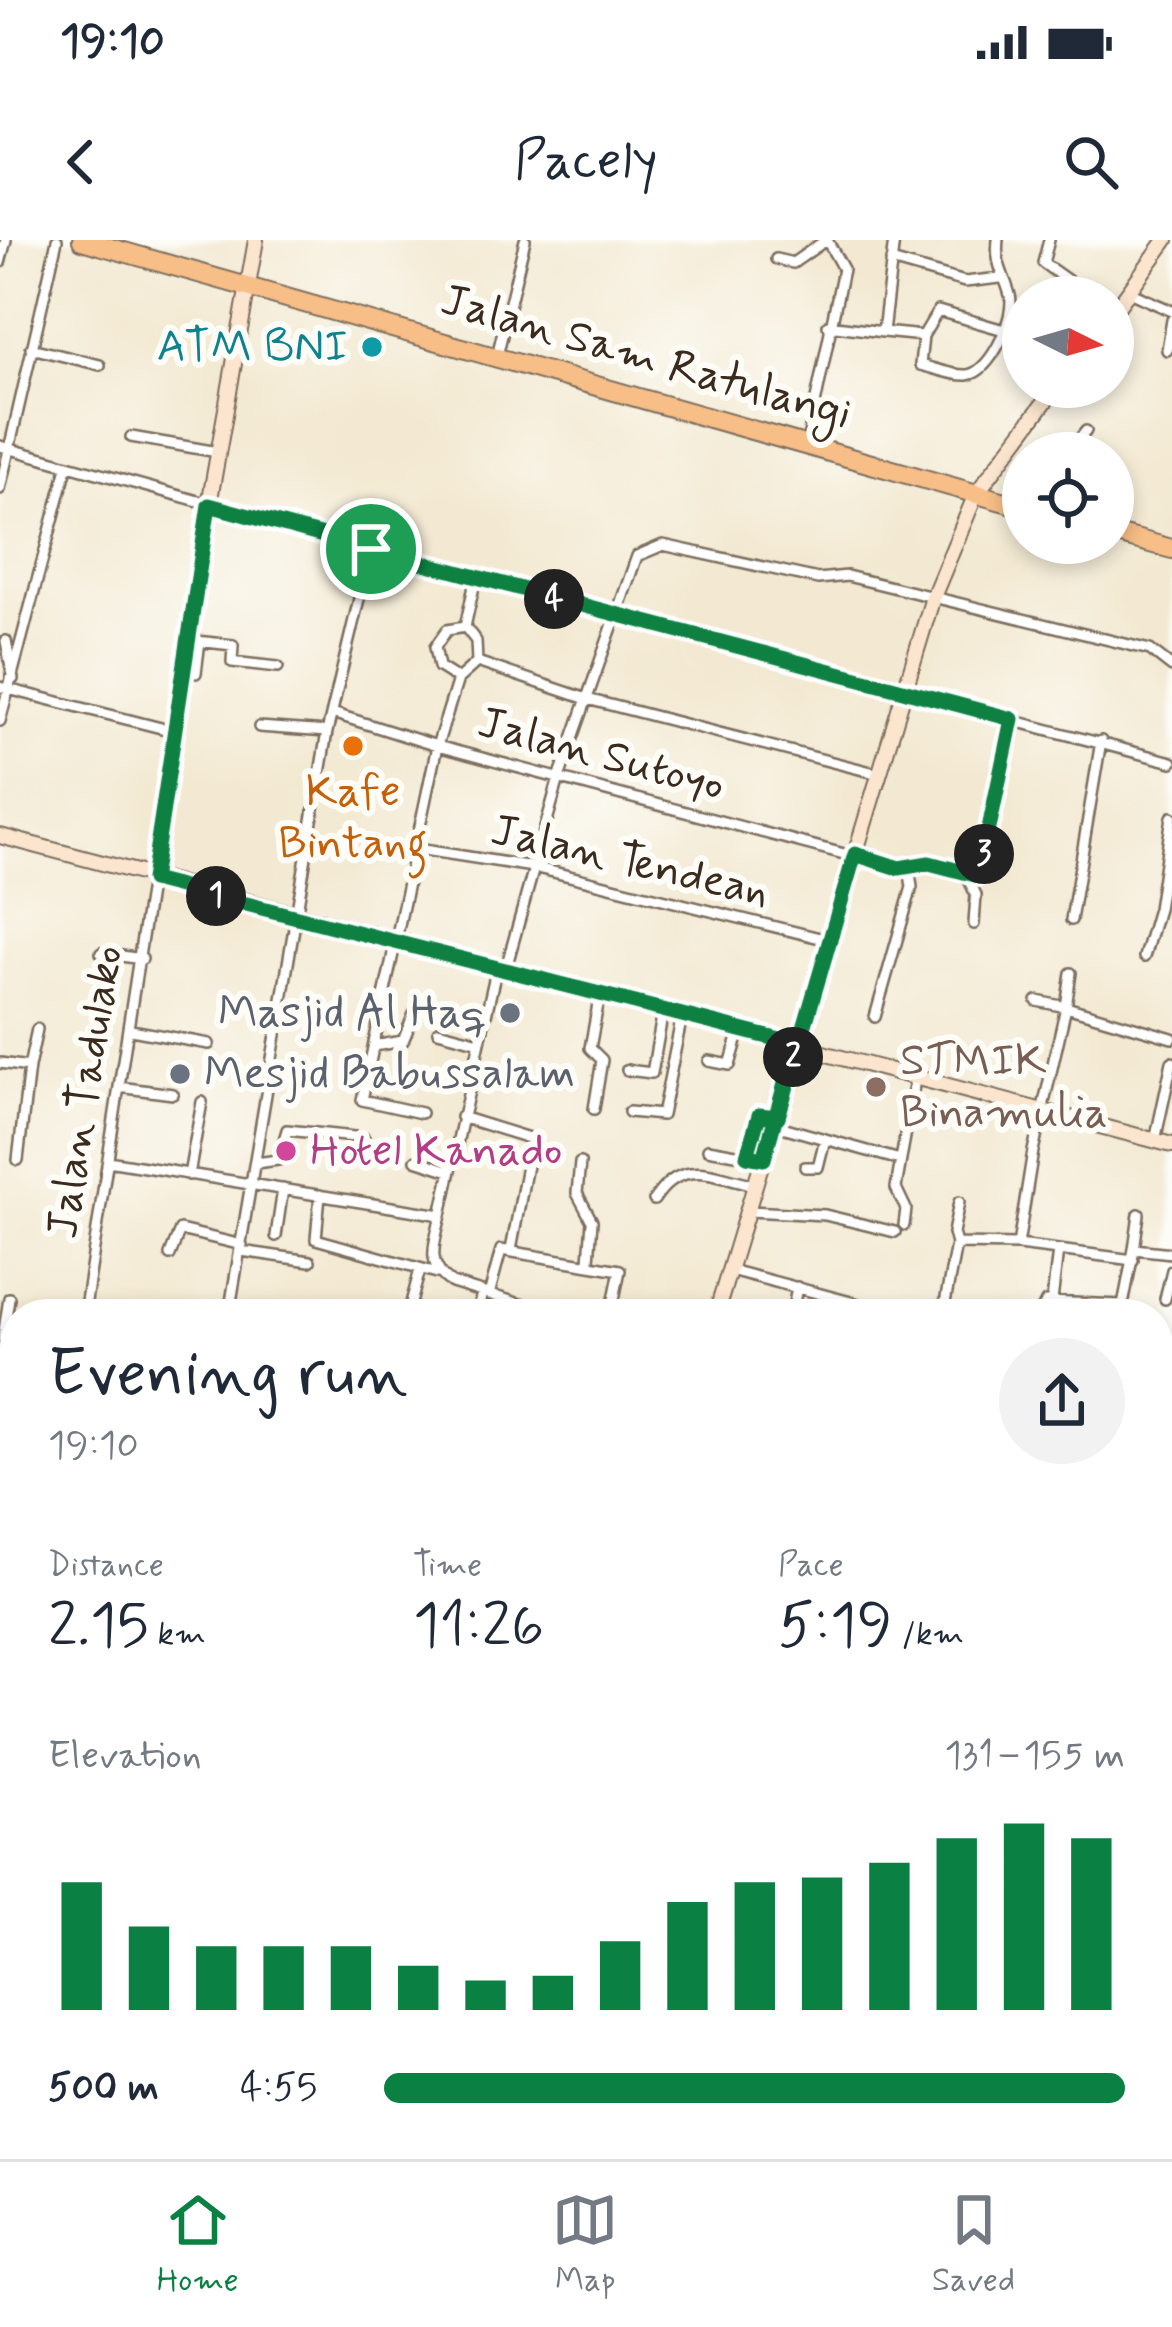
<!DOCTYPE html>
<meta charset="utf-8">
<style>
body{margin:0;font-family:Mynerve,sans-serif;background:#f2f2f3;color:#1f2937;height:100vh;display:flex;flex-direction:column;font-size:45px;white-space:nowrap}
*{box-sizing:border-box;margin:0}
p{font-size:39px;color:#747a83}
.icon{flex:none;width:66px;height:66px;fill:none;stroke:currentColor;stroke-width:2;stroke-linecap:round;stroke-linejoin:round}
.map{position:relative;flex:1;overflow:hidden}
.side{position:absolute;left:0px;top:1059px;width:1173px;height:861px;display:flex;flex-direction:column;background:#fff;border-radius:48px 48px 0 0;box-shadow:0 6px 18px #0003}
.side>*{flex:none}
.needle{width:78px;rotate:95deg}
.fabs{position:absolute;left:1002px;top:36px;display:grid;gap:24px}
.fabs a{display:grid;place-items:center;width:132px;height:132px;border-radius:50%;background:#fff;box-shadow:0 6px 18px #0003;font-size:60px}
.pin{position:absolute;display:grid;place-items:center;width:102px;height:102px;color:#fff;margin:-51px;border:6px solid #fff;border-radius:50%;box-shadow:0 3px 12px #0007}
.km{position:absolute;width:60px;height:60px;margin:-30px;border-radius:50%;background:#222;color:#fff;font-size:33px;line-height:60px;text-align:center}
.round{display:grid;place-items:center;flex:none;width:126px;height:126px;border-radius:63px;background:#f2f2f3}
.head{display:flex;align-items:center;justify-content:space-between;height:204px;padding:0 48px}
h1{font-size:66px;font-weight:600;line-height:90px}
.metrics{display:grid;grid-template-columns:repeat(3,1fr);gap:18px;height:204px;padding:12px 48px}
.metrics div{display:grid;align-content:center}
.metrics b{font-size:60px;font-weight:600}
.metrics small{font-size:33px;font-weight:400}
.metrics p{font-size:33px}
.chart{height:336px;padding:24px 48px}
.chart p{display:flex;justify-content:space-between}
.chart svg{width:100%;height:216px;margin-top:12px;stroke:#0b8043;stroke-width:6}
ul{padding:0 48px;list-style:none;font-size:39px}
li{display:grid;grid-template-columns:192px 144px 1fr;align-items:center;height:90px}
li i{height:30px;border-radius:15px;background:#0b8043}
.status{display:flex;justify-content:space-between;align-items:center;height:84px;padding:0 60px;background:#fff;direction:ltr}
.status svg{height:33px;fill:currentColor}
header{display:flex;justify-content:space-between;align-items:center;height:156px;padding:0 48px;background:#fff;font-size:54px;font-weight:600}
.tabs{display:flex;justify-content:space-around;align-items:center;height:168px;border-top:3px solid #e0e1e3;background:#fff;font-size:33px;color:#747a83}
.tabs a{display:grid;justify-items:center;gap:6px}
.tabs .on{color:#0b8043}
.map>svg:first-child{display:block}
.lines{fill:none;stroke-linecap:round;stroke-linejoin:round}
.stream{stroke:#61c2df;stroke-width:3}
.street-casing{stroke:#7b6d5d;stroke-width:14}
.secondary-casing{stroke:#7b6d5d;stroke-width:18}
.highway-casing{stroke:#7b6d5d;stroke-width:22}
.street{stroke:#fff;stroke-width:9}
.secondary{stroke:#fce5cf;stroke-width:14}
.highway{stroke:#f7be87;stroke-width:18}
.route-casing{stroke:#fff;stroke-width:24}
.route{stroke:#0b8043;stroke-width:15}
.culture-dot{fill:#0f9aa8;stroke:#fdfcf7;stroke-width:4.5}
.food-dot{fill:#e8710a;stroke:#fdfcf7;stroke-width:4.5}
.worship-dot{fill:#6b7280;stroke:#fdfcf7;stroke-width:4.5}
.education-dot{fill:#8d6e63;stroke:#fdfcf7;stroke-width:4.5}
.hotel-dot{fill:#d1479c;stroke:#fdfcf7;stroke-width:4.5}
.labels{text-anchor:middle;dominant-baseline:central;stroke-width:12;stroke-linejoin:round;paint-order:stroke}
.culture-label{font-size:45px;fill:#0d838f;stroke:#fdfcf7;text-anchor:end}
.street-label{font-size:45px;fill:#3b2a1e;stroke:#fdfcf7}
.food-label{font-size:45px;fill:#c56008;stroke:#fdfcf7}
.worship-label{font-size:45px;fill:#5b616d;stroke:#fdfcf7;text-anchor:end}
.education-label{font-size:45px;fill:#785e54;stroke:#fdfcf7;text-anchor:start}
.hotel-label{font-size:45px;fill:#b23c85;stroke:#fdfcf7;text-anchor:start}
</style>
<div class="status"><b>19:10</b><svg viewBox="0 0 49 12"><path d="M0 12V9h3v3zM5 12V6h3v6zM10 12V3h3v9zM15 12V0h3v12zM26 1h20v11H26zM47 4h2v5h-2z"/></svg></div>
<header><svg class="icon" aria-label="back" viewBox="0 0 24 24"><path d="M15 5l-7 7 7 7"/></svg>Pacely<svg class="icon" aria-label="search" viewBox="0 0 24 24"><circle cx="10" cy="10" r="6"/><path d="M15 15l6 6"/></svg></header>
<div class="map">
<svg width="1172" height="1919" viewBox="0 0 1172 1919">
<rect width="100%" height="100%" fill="#fdfcf7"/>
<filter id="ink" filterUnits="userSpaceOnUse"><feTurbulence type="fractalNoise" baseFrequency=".00833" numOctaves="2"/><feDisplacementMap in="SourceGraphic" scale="24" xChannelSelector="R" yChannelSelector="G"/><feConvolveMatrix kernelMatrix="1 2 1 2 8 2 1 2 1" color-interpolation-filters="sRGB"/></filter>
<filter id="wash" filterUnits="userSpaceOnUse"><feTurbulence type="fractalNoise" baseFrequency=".004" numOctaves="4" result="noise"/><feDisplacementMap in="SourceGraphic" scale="48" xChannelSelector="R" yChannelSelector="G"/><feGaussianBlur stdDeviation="2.7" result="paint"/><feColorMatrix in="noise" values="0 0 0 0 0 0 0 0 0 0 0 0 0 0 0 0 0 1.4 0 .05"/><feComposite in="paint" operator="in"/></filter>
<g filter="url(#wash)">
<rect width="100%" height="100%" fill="#f3e9d2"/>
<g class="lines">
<path class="stream" d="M1158,1090L1172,1086
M303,1919L310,1905"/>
</g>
</g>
<g filter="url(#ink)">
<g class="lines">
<g class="street-casing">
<path id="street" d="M1049,0L1043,23L1091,57
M776,19L793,23L826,0
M891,21L965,42L1000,38
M0,23L6,0
M1129,52L1172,71
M828,85L883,92L894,0
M883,92L923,96L920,125C934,128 953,136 967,135C991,133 1016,76 1010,55C1004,33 995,25 998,0
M923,96L938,71L1004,90
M31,108L100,125
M1167,110L1172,80
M497,116L525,0
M131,197L218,212
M807,203L843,29L827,0
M0,206L616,377L1172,522
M1068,213L1086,191
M0,249L57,0
M476,337L465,387L476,401L477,422L587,459L879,534
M187,400L233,405L232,422L278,427
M6,401L13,439
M196,433L200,401
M458,439L439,427L435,407L447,390L465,387
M0,447L173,491
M332,473L437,506L893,627L930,623L976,637L1012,479
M0,481L67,227
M259,487L327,492
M417,609L533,627L828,700
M967,636L976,655L974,684
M1071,680L1101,501
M101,713L142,719
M1144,717L1158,669L1172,577
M506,728L559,538L637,316L663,305L818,339L847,336L1150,410L1172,427
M1037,761L1066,767L1071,733
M875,777L912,647L909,627
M131,790L209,804
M438,791L476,801
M374,806L403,801L414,774
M709,821L730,825L740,791
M0,823L29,827L18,920
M29,827L37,789
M627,830L652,833L663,771
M119,847L173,854
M594,869L602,820L590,808L600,754
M629,872L662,875L682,776
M421,873L362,860L437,506L458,439L477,422
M461,877L532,899L511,1010
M775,885L900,920
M1155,901L1172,822
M708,909L747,916L759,874L778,877
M416,920L450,931
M108,921L441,975C435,1002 424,1026 452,1043L553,1074
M256,923L278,920L287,890L364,898
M580,923L577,953L592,981L589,1021
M805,927H818L825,899
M189,935L202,862
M320,955L316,999L437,1033
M654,960C682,916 713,936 756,945
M749,971L825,975L895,992
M441,975L497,726
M904,985L906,969L896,948L916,834
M276,996L283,949
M956,1004L953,993L959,962
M1018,1005L1058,1010L1052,1061
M1134,1009L1139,974
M1058,1010L1133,1020
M241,1011L310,1021
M170,1015L180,990L242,1005
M730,1030L866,1066L869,1074
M489,1055L501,1010L620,1030L611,1074
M1165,1059L1172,1030
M944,1071L966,1074
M84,1074L151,639
M229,1074L327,492L371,309
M408,1074L420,1030
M477,1074L482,1053
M792,1074L797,1047
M943,1074L956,1004L1018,1005L1033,911L1066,767L1172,798
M1040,1074L1046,1062L1123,1065L1134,1009L1172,1013
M3,1098L9,1058
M0,1152L9,1099
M1158,1155L1172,1157
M0,1192L15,1196
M0,1300L15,1302
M1158,1308L1172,1312
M1158,1379L1172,1382
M0,1477L2,1457
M1158,1499L1172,1504
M0,1542H15
M1158,1578L1172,1585
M0,1695L15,1617
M1158,1811L1161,1804L1172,1806
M0,1839L10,1840L15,1798
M0,1885L15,1887
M1158,1894L1172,1866
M840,1905L858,1919
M953,1905L954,1919
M994,1905L996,1910
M379,1910L421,1919
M0,1915L26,1918
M283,1919L291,1905
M430,1919L431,1905
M564,1919L565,1905
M631,1919L632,1905
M667,1919L669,1906
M859,1919L869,1905
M1057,1919L1059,1905
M1098,1919L1129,1905"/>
</g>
<g class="secondary-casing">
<path id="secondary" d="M1113,73L1166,0
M0,596L1172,905
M151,639L199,321L256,0
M716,1074L933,357L976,254L1056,147
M1158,1552L1172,1531
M115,1919L129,1905
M899,1919L910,1905"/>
</g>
<g class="highway-casing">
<path id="highway" d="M82,0L1023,267
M1113,293L1172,309"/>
</g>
<use href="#street" class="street"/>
<use href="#secondary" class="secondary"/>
<use href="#highway" class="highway"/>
</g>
</g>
<g class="lines" filter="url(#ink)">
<g class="route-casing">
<path id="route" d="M371,309L209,265L152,640L796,804L764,919L747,916L759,875L778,877L855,614L899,628L929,623L979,636L1012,479L371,309"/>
</g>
<use href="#route" class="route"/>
</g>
<circle class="culture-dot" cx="372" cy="107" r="12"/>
<circle class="food-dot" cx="353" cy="506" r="12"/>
<g class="worship-dot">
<circle cx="510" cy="773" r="12"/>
<circle cx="180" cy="834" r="12"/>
</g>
<circle class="education-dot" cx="876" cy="847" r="12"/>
<circle class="hotel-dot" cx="286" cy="911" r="12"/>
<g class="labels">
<g class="culture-label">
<text x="348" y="107">ATM BNI</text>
</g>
<g class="street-label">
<text transform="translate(646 118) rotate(16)">Jalan Sam Ratulangi</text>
<text transform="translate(601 515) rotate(15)">Jalan Sutoyo</text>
<text transform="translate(630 622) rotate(13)">Jalan Tendean</text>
<text transform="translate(86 852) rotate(-81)">Jalan Tadulako</text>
</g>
<g class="food-label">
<text x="353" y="552">Kafe<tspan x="353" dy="52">Bintang</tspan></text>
</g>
<g class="worship-label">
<text x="486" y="773">Masjid Al Haq</text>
<text x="204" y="834" text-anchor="start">Mesjid Babussalam</text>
</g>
<g class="education-label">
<text x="900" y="821">STMIK<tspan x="900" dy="52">Binamulia</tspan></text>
</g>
<g class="hotel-label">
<text x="310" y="911">Hotel Kanado</text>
</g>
</g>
</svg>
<div class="fabs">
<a><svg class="needle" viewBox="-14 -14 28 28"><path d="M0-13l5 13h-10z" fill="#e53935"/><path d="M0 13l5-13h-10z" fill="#747a83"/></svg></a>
<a><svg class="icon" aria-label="locate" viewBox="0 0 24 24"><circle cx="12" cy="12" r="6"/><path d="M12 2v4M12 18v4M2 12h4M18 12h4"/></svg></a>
</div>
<div class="pin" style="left:371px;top:309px;background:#1e9e55"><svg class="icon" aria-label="arrive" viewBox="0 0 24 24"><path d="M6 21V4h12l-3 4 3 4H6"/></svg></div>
<b class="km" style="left:216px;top:656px">1</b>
<b class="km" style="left:793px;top:817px">2</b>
<b class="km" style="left:984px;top:614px">3</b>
<b class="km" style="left:554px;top:359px">4</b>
<section class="side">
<div class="head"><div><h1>Evening run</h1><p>19:10</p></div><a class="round"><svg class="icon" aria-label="share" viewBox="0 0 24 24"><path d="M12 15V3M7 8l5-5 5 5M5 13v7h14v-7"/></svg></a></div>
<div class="metrics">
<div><p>Distance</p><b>2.15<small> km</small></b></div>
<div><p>Time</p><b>11:26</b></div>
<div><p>Pace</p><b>5:19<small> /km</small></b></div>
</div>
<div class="chart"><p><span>Elevation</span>131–155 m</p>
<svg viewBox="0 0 160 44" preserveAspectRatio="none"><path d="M5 44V18M15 44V27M25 44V31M35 44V31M45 44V31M55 44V35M65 44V38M75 44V37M85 44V30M95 44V22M105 44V18M115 44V17M125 44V14M135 44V9M145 44V6M155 44V9"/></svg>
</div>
<ul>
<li><b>500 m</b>4:55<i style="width:100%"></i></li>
</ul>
</section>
</div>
<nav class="tabs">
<a class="on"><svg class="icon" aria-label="home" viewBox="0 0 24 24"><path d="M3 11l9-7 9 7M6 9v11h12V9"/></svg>Home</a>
<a><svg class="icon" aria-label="map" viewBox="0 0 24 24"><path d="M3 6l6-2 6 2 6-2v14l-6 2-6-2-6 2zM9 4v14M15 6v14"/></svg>Map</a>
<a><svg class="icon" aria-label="saved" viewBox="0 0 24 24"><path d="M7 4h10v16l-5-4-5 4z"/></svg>Saved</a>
</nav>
